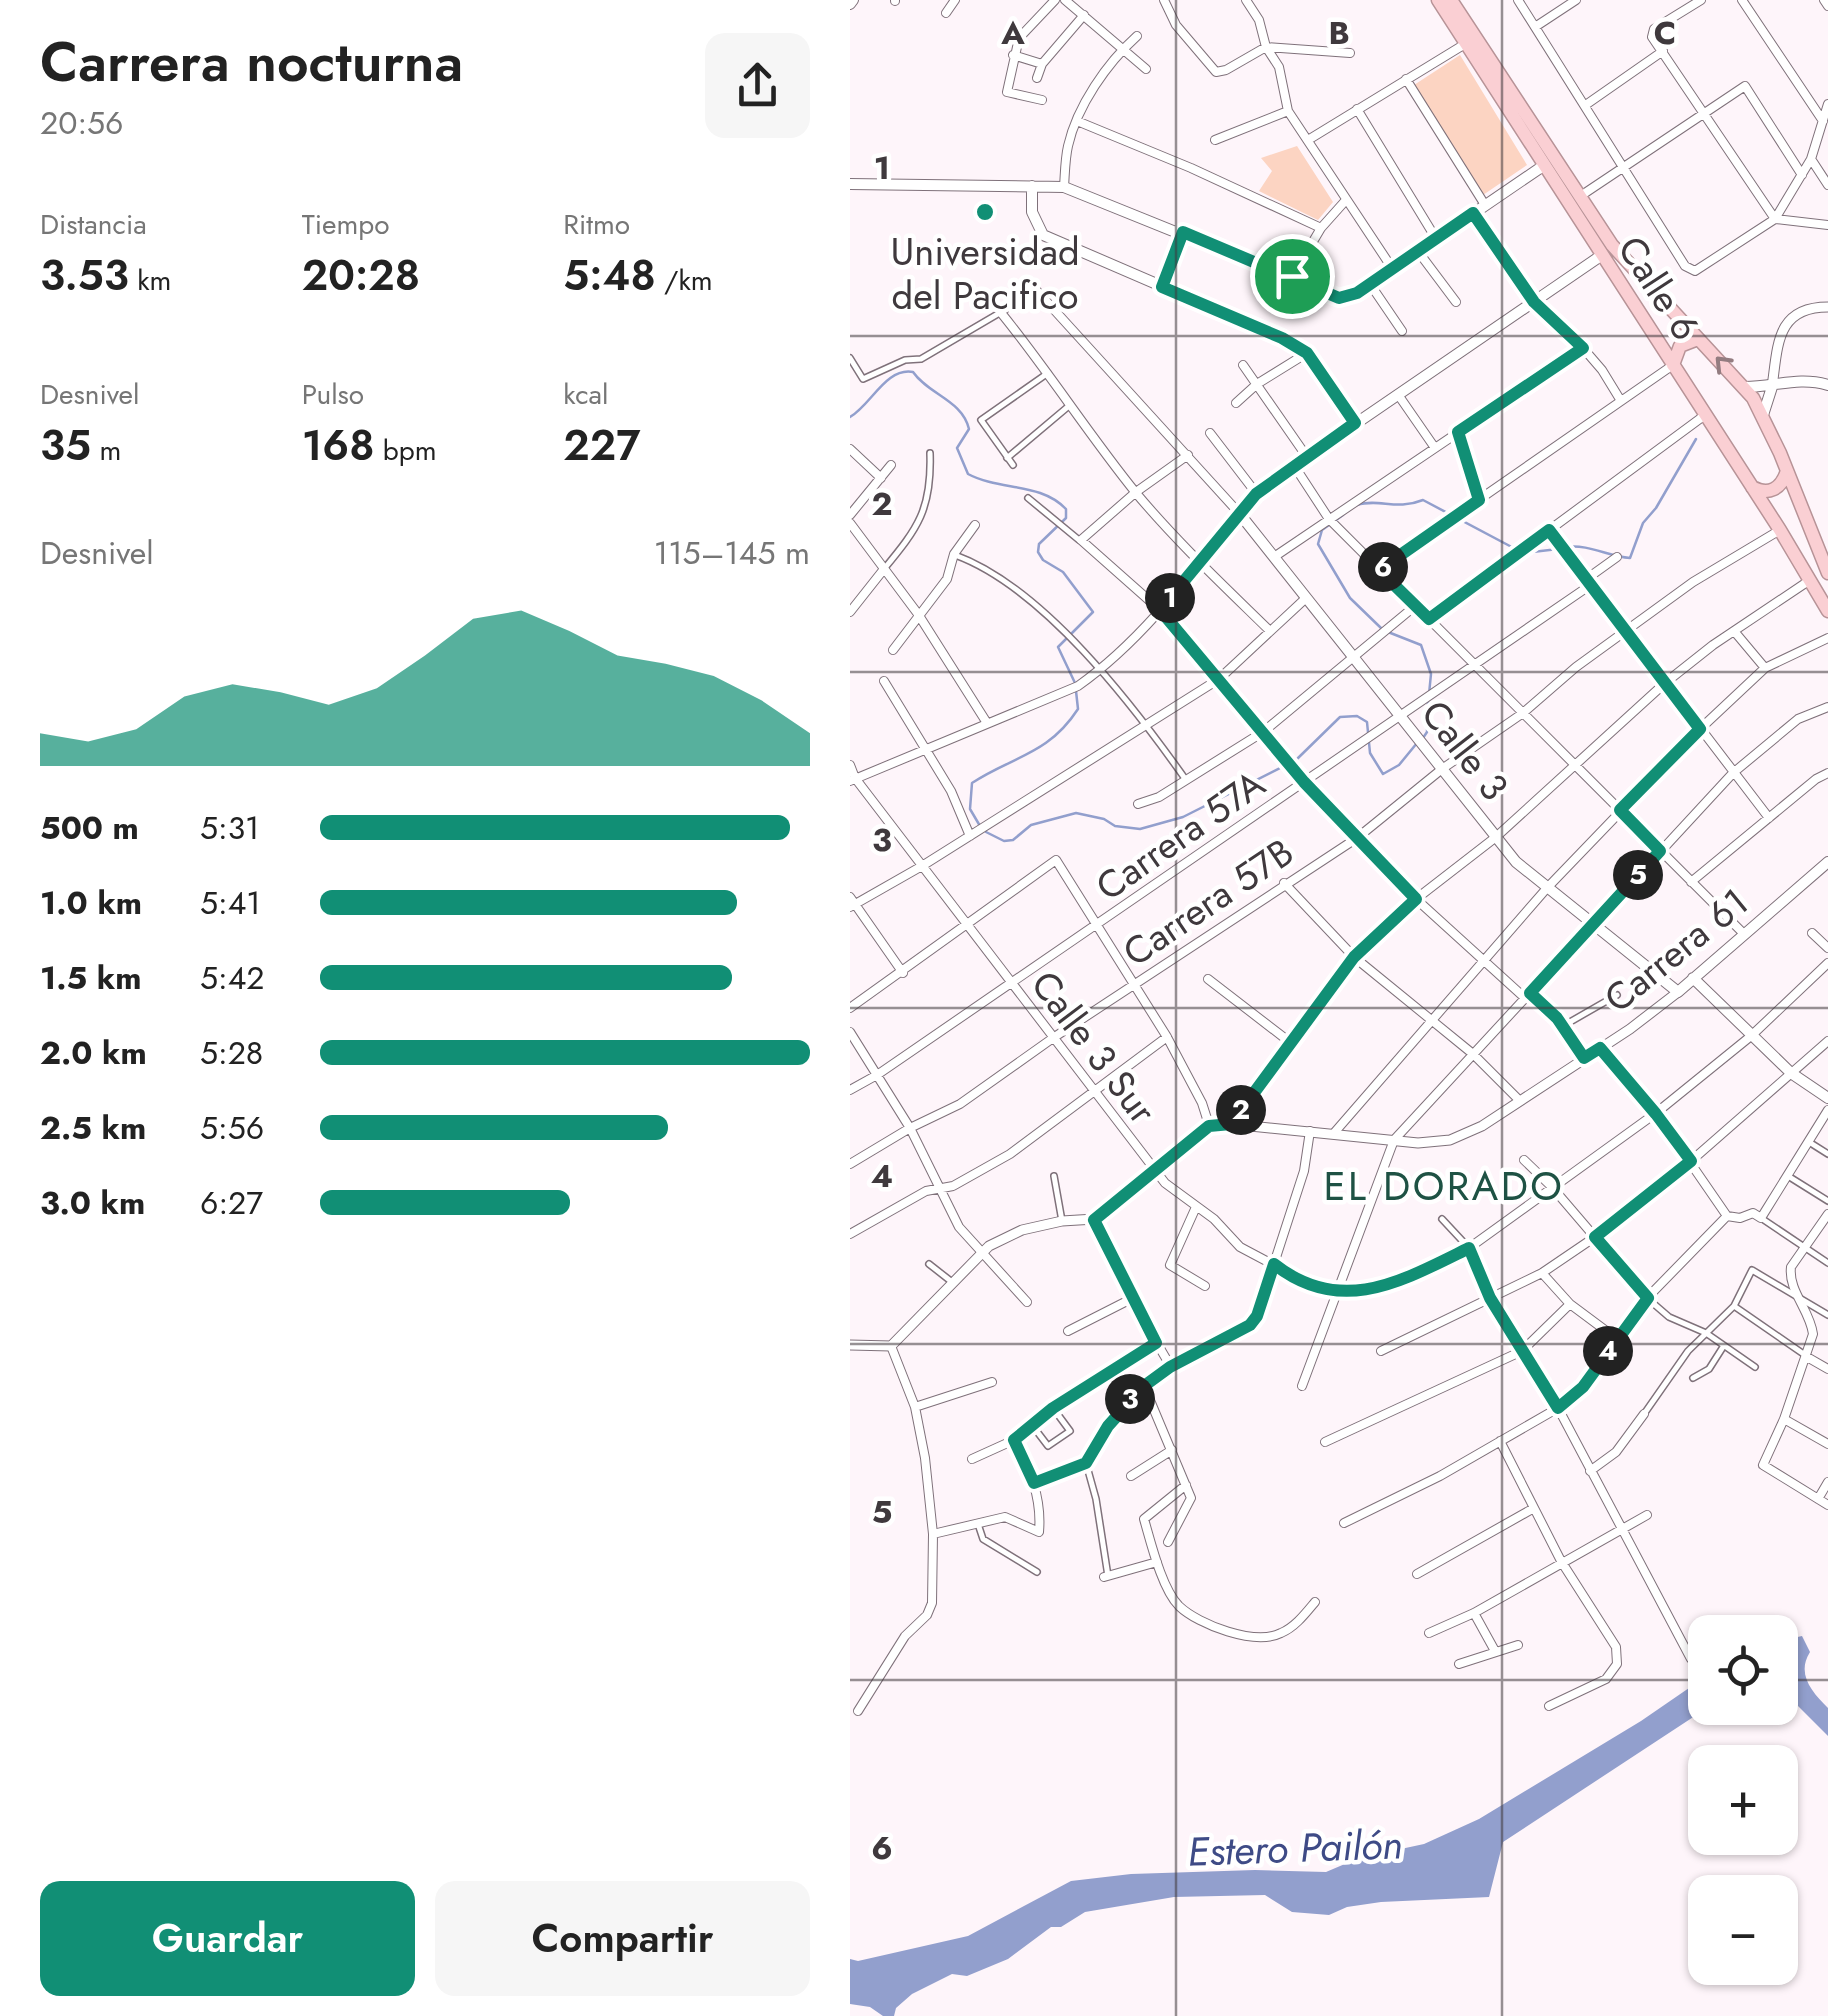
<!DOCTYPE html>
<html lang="es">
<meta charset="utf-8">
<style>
body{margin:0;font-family:Jost,sans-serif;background:#f6f6f6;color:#222;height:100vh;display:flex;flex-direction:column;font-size:38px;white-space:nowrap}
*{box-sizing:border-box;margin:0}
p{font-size:32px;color:#767676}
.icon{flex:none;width:55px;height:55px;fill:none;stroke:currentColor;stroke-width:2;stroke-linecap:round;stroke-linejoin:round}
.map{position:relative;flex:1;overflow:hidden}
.side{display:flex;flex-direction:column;background:#fff;width:850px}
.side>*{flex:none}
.buttons{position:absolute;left:838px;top:1615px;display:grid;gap:20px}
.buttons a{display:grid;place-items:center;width:110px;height:110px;border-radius:20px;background:#fff;box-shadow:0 2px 8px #0004;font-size:50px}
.pin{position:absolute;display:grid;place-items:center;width:85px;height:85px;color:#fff;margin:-42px;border:5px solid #fff;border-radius:50%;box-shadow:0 2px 10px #0007}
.km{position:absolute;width:50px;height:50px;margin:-25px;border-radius:50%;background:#222;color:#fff;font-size:28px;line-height:50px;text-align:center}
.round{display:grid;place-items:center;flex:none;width:105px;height:105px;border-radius:20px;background:#f6f6f6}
.headline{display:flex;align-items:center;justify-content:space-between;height:170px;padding:0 40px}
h1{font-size:55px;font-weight:600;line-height:75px}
.figures{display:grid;grid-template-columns:repeat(3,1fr);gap:15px;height:170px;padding:10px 40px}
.figures div{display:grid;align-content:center}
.figures b{font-size:42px;font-weight:600}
.figures small{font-size:28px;font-weight:400}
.figures p{font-size:28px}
.chart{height:280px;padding:20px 40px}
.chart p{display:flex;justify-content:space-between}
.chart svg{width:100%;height:180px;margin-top:10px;fill:#118f75;opacity:.7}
.cta{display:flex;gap:20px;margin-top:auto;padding:20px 40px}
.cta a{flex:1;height:115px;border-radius:20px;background:#118f75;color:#fff;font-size:40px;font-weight:600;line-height:115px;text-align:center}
.cta a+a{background:#f6f6f6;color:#222}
ul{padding:0 40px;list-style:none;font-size:32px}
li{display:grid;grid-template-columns:160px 120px 1fr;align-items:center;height:75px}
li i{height:25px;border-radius:12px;background:#118f75}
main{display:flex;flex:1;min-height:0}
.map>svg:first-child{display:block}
.green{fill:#fcd4c2}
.water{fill:#929fcd}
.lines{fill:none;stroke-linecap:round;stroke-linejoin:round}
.stream{stroke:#929fcd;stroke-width:2.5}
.pedestrian-casing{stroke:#7f717a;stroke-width:8}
.minor-casing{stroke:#7f717a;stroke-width:10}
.tertiary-casing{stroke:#7f717a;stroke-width:11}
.secondary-casing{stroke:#7f717a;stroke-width:12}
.trunk-casing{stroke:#b79397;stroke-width:15}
.pedestrian{stroke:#fff;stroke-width:5}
.minor{stroke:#fff;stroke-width:8}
.tertiary{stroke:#fff;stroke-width:9}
.secondary{stroke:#fff;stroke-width:10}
.trunk{stroke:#facfd3;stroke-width:12}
.oneway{stroke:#937c80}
.route-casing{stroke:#fff;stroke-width:20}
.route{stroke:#118f75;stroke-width:12}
.grid{fill:none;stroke:#3f393d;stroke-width:2.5;stroke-opacity:0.55}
.poi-dot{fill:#118f75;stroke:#fff;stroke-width:4}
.labels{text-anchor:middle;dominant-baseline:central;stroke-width:9;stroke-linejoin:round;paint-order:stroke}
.poi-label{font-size:38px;fill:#3f393d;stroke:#fff}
.street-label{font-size:38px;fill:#3f393d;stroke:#fff}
.neighbourhood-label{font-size:40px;letter-spacing:2.5px;fill:#1e5244;stroke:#fff}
.water-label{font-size:40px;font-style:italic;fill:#3e4b86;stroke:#fff}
.grid-label{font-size:32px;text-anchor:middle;font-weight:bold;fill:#3f393d;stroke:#fff;stroke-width:9;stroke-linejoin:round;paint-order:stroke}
</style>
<main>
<section class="side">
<div class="headline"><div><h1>Carrera nocturna</h1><p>20:56</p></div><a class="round"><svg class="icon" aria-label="share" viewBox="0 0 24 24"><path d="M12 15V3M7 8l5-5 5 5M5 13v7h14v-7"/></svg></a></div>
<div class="figures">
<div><p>Distancia</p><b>3.53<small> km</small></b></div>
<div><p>Tiempo</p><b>20:28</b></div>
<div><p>Ritmo</p><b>5:48<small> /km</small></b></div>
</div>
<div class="figures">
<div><p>Desnivel</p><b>35<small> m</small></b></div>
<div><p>Pulso</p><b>168<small> bpm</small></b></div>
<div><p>kcal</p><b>227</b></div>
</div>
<div class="chart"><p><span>Desnivel</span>115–145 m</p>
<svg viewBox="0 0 160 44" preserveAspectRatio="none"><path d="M0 44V36L10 38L20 35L30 27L40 24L50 26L60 29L70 25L80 17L90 8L100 6L110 11L120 17L130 19L140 22L150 28L160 36V44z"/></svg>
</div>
<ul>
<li><b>500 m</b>5:31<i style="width:96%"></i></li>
<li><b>1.0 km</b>5:41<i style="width:85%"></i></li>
<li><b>1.5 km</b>5:42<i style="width:84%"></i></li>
<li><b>2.0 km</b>5:28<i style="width:100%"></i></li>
<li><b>2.5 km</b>5:56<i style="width:71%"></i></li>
<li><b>3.0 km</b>6:27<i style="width:51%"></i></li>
</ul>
<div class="cta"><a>Guardar</a><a>Compartir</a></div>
</section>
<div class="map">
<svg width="978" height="2016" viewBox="0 0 978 2016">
<rect width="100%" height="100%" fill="#fef5fa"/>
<path class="green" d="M610,55L677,165L633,195L564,85Z
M447,146L483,202L468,220L409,191L422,171L411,158Z"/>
<path class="water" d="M952,1636L960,1652C946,1674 962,1692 978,1708V1736L947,1705L930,1695V1641Z
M855,1677L857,1708L653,1842L639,1897L531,1902L497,1907L479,1915L442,1912L415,1895L324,1897L235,1912L211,1927H201L158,1959L117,1976L102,1974L62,1994L46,2008L44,2016H33L20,2007L0,2004V1959L8,1961L118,1936L221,1881L281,1874L405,1870L476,1872L509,1858L574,1844L629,1819L791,1721Z"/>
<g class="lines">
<path class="stream" d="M0,417C21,405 36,367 63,372C79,395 112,400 119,429L107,448L118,474C150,491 190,482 216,509V518L189,544L188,552L193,560L213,572L243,612L208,647L225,683
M507,505C530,498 546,511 573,500L673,553L708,549
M493,515L472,530L468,544L500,598L531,628
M716,547C739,544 757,556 780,558L793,523L806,508L846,439
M538,632L571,645L581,674L579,694
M573,738L577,732L578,702
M130,826L120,809L122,783C163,756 198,755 228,709L226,691
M136,832L154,841L163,840L181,825L226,813L254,819L265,826L290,829L333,817L446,760L490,717L507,716L517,722L520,753L533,774L549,765L567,743"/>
<g class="pedestrian-casing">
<path id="pedestrian" d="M0,358L13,379L55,360L71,359L187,291
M157,458L220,405
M163,465L131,420L198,373
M178,498L229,540
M105,555C193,587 283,705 336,780
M34,569C68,528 82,509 80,453
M454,782L507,838
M680,993L707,1018L734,1058
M713,1026L767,995
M959,1142L978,1154
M204,1176L212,1221
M938,1176L978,1201
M911,1218L978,1263
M592,1219L619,1248
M79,1264L102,1282
M797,1298L819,1317L856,1333L905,1367
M884,1306L955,1355
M843,1378L859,1369L873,1347
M794,1414L838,1351L884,1306L902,1270L978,1315
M182,1425L198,1446L220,1431L203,1408
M236,1463L246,1499L258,1576
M184,1483L236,1463L258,1426L279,1401
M128,1524L133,1539L187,1572"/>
</g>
<g class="minor-casing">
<path id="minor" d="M45,0V1
M215,0L296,69
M314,0L326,25L366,72L376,70L416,47L500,53
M396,0L409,20L416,47L429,67L438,111L542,268
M668,0L835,266L845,271L925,219L961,159L978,104
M851,0L804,29L802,37L925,219L978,225
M892,0L973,121
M974,0L978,6
M96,13L105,0
M685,27L726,0
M163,55L192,64
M187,78L192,64L234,15
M556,79L635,205
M192,100L157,92L169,38L205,0
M737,104L813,51
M507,109L585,237
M227,121L341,168L471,228
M365,140L438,111
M458,140L615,44
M961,159L978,185
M214,187C215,173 215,159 218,146C227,106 257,63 287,36
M729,197L895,86L952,175
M623,213L684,302L733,348L752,370L771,401
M567,250L606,302
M442,277L471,228L496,200
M520,284L552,331
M312,287L333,232
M152,314C199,372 239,435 286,493C327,542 374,586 420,631
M393,365L457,457
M549,396L585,448
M386,403L407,384L457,353
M608,432L629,500
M360,433L406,493
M0,449L31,478
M338,455L286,492L231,540L310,610L454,782
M445,467L479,519L894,934
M0,515L41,465
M0,523L68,614L137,723
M699,530L919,818
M424,557L733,348
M529,569L823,365
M735,580L767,557
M0,612L34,569
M579,619L855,415
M884,631L915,668
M43,650L97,579L104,554L125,525
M34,681L101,791L120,836
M0,765L5,778L315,1183L364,1219L390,1247L424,1265L443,1280L486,1292L523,1289L567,1273L619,1248L806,1113L901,1036L978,963
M0,781L228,686C292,641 341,574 389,513L187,291
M288,804L309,797L413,732L565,606
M507,838L566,899L675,998
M841,882L966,779L978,773
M434,883L504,957L623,1054L668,1099
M0,897L53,973
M0,907L72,866L369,679L456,598
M962,933L978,948
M358,979L441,1043
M0,1008L206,860L317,1037L352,1103L359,1125
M0,1032L60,1128L109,1227L177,1302
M750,1048L806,1113L877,1216
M0,1090L27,1075L739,586
M381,1124L504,957L566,899L646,837L815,683L863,645L960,580
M484,1133L697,888L850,729L915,668L978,638
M674,1160L702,1187L797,1298
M0,1164L60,1128L110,1104L203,1038L507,838L592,769L673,713L726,667L843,582L930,530
M346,1207L320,1265L355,1286
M978,1214L941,1267C938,1291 960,1310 963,1334L934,1419L913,1465L978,1505
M877,1216L890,1218L903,1213L911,1218L978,1110
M245,1219L281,1299L321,1367
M0,1234L76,1191L103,1186L160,1154L317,1037
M619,1248L640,1298L708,1408L841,1659
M692,1273L720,1304L767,1339
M218,1331L281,1299
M531,1351L692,1273L745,1237L841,1161L978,1041
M957,1357L978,1369
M294,1386L341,1498L318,1542
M452,1386L544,1140L883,773L948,719L978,707
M279,1401L321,1367L400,1325L407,1316L454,1171L460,1131
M65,1407L142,1382
M934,1419L978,1444
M650,1441L711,1561L766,1647L767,1664L756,1679L699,1706
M475,1442L672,1351L720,1304
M122,1459L164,1440L203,1408L306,1343
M740,1471L766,1452L794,1414
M281,1476L322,1450
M336,1485L294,1519C301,1543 312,1589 329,1606C349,1625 405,1646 431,1633C445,1627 455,1614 465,1602
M968,1499L978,1482
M494,1523L590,1476L708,1408L733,1387L797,1298L877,1216
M83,1534L155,1517L189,1532C192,1497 180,1470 164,1440
M567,1574L684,1508
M254,1577L307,1562
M624,1613L645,1651
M579,1633L624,1613L797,1515
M609,1664L668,1645
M8,1711L55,1636L77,1615L82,1603L83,1534L75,1458L65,1407L41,1346"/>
</g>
<g class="tertiary-casing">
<path id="tertiary" d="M922,387C928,345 926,307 978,307
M0,1345L41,1346L139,1246L172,1230L212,1221L245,1219L359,1125L381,1124L568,1143L600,1140L632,1126L780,1029L828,992"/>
</g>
<g class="secondary-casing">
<path id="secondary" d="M0,4L3,0
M0,184L214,187L489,298L507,293L693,166
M182,186V212L193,235L432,338L457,353L505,423
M752,255L457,457L406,493L389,513L666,862L828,992L978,862
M895,387C924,387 949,376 978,385
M913,415L922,387
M843,978L941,1073L978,1098"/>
</g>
<g class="trunk-casing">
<path id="trunk" d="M588,0L930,530L978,611
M601,0L762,245L903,398L930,453L978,573
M823,365L830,346L848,339
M902,487C919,496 931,489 937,471"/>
</g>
<use href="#pedestrian" class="pedestrian"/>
<use href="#minor" class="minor"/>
<use href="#tertiary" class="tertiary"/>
<use href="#secondary" class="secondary"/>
<use href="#trunk" class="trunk"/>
</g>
<defs><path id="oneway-chevron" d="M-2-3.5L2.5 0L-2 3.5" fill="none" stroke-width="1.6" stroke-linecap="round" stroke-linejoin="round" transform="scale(2.5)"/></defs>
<use class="oneway" href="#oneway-chevron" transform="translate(872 363) rotate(-134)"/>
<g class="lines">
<g class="route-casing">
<path id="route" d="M623,213L684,302L733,348L608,432L629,500L529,570L579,619L699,530L850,729L770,810L810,851L680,993L707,1018L734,1058L750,1048L806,1114L841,1161L745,1237L798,1298L733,1387L708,1408L640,1298L619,1248C552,1281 491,1317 424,1264L407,1316L400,1325L320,1367L294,1386L258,1426L236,1463L184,1483L164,1440L203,1408L306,1343L244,1220L359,1126L381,1124L504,957L566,899L454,782L310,610L406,494L505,423L457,353L432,338L312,287L333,232L489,298L507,293Z"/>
</g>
<use href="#route" class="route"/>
</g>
<path class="grid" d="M326,0V2016M652,0V2016M0,336H978M0,672H978M0,1008H978M0,1344H978M0,1680H855M930,1680H978"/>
<circle class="poi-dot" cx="135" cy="212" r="10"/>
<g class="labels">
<g class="poi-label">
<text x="135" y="251">Universidad<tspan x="135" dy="44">del Pacifico</tspan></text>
</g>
<g class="street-label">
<text transform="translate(809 288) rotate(57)">Calle 6</text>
<text transform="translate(615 750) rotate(52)">Calle 3</text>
<text transform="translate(330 835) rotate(-35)">Carrera 57A</text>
<text transform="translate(358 902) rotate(-34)">Carrera 57B</text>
<text transform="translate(826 950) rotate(-39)">Carrera 61</text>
<text transform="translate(244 1047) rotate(53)">Calle 3 Sur</text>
</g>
<g class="neighbourhood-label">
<text x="594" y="1186">EL DORADO</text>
</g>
<g class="water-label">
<text transform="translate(445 1848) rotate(-2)">Estero Pailón</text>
</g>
</g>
<g class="grid-label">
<text x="163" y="44">A</text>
<text x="489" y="44">B</text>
<text x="815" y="44">C</text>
<text x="32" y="179">1</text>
<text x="32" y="515">2</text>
<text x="32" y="851">3</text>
<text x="32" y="1187">4</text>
<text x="32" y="1523">5</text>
<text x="32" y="1859">6</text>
</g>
</svg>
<div class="buttons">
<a><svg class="icon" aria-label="locate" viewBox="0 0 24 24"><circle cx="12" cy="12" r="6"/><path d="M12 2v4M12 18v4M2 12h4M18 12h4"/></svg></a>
<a>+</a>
<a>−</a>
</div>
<div class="pin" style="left:442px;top:276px;background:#1e9e55"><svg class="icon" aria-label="arrive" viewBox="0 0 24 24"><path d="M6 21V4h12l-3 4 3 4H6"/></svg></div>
<b class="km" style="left:320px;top:598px">1</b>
<b class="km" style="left:391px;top:1110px">2</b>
<b class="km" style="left:280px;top:1399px">3</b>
<b class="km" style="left:758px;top:1351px">4</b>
<b class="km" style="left:788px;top:875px">5</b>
<b class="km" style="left:533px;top:567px">6</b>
</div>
</main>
